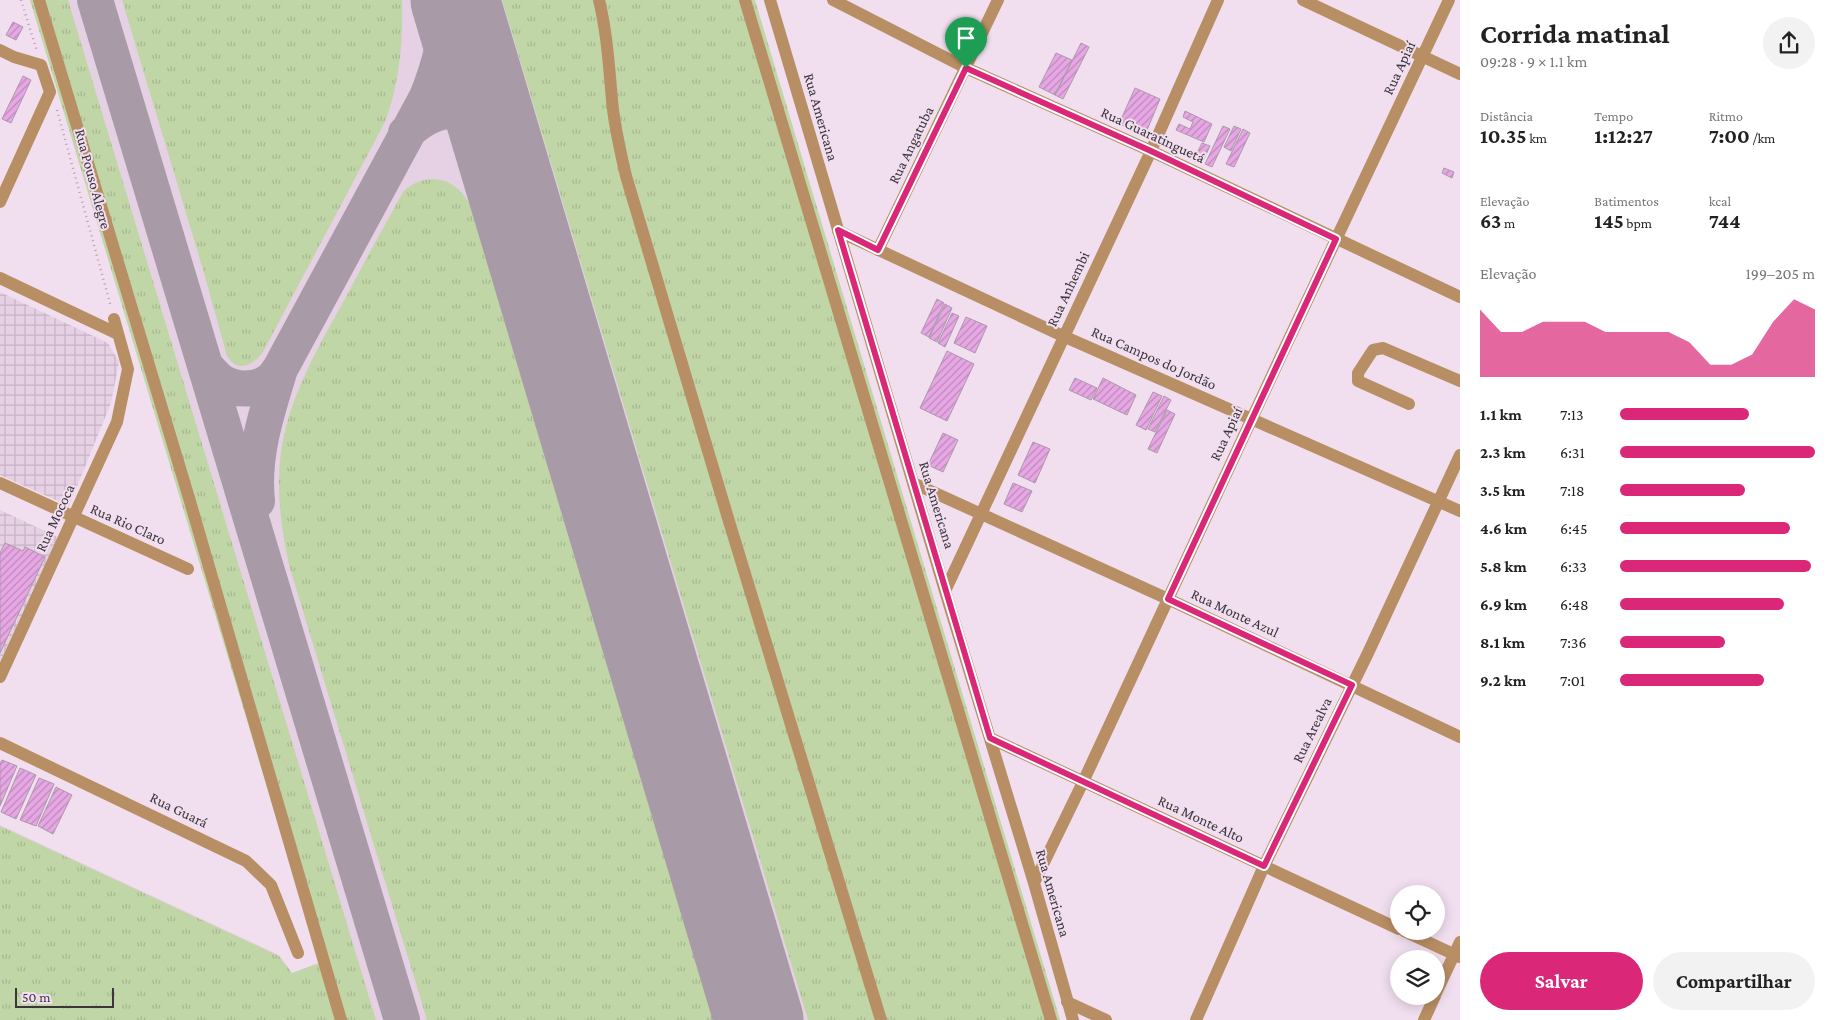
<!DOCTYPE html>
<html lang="pt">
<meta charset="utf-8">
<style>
body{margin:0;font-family:"Crimson Pro",serif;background:#f2f2f2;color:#222;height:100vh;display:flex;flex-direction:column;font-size:19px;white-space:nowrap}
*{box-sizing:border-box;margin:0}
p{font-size:16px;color:#767676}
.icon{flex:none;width:28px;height:28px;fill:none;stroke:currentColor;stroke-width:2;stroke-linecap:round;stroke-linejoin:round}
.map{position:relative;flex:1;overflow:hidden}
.details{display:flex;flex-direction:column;background:#fff;width:375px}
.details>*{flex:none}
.buttons{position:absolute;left:1390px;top:885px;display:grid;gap:10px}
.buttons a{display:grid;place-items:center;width:55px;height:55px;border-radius:50%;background:#fff;box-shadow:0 2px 12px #0003;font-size:25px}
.scale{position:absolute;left:15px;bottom:12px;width:99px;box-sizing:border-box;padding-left:5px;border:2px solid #3c353c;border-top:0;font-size:14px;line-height:18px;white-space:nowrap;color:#3c353c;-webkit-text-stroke:4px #f1dfef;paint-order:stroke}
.pin{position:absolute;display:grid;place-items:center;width:42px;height:42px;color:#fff;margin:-51px -21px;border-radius:50% 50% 50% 0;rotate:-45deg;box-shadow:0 0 5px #0007}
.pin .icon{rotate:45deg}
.round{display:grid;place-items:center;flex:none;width:52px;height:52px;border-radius:26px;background:#f2f2f2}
.headline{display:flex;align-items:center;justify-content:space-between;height:85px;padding:0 20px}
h1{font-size:28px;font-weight:700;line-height:38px}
.figures{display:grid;grid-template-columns:repeat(3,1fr);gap:8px;height:85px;padding:5px 20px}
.figures div{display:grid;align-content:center}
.figures b{font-size:21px;font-weight:700}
.figures small{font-size:14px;font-weight:400}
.figures p{font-size:14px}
.chart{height:140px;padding:10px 20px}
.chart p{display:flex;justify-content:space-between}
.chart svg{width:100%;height:90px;margin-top:5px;fill:#db2777;opacity:.7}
.button{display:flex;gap:10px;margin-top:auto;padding:10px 20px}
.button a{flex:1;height:58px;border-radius:30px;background:#db2777;color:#fff;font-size:20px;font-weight:700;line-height:58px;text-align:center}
.button a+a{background:#f2f2f2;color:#222}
ul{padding:0 20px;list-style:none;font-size:16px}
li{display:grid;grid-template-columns:80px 60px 1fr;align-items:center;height:38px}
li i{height:12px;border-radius:6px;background:#db2777}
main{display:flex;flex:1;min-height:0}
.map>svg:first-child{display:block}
.built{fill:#e6d0e4}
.industrial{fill:url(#industrial-grid)}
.grass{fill:url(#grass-tufts)}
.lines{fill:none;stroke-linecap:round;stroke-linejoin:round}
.taxiway{stroke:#a89ba7;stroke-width:36}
.runway{stroke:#a89ba7;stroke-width:89}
.building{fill:url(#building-hatch);stroke:#aa9aa9}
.path{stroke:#b1a3b0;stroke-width:2.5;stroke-dasharray:1 4;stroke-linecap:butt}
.minor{stroke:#b88e64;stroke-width:12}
.route-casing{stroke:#fff;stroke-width:10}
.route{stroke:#db2777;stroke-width:6}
.labels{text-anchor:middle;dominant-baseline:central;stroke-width:4;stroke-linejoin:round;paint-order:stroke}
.street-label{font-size:15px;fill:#3c353c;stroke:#f1dfef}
</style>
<main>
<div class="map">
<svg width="1460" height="1020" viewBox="0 0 1460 1020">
<defs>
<pattern id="industrial-grid" width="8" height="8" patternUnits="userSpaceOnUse" patternTransform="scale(1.25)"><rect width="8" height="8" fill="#e6d0e4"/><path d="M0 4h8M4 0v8" fill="none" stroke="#c6b3c4"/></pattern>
<pattern id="grass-tufts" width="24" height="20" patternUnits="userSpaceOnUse" patternTransform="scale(1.25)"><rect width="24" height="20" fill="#c1d6a7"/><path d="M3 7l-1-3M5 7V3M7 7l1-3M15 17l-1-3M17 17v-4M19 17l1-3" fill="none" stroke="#a7b891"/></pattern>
<pattern id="building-hatch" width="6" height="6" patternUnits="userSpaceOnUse" patternTransform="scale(1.25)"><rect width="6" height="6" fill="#e7a7e4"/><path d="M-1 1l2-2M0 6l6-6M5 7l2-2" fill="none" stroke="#bc89ba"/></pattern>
</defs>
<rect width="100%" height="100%" fill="#f1dfef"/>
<path class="built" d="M30,0H754L1060,1020H0V825L279,955L292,973L320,962Z"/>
<path class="industrial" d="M0,292L108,343L119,362L111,403L69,506L0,475Z
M0,510L58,537L0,662Z"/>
<path class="grass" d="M30,0H68L376,1020H0V826L279,956L292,973L320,963Z
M122,0H402C403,41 400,83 385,122L264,350C255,365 238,374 227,356L204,273Z
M502,0H755L1060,1020H808Z
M435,179C450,180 462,190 469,203L498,293L550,473L714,1020H427L289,565C281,528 276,491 281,452C289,398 315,353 341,306C361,268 382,230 403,192C412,183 422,179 435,179Z"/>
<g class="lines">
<path class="taxiway" d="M95,0L402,1020
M406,133C439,102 468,104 497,139
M206,367C210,371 215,377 220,381C234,391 256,391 270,381C274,378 277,373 280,369
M257,501C252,456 267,411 280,369L427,97C441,62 446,37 450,0"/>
<path class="runway" d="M455,0L759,1020"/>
</g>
<path class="building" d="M13,22L23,27L16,40L6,35Z
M1081,43L1089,47L1063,99L1055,95Z
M1056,53L1072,60L1055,95L1039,87Z
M23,76L31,80L11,123L2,119Z
M1135,88L1160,99L1147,130L1140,133L1119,124Z
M1185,111L1212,124L1204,142L1176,130L1179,124L1190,129L1193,122L1183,117Z
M1223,126L1230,129L1212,167L1205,164Z
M1234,126L1241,129L1231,151L1224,147Z
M1243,129L1250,133L1234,167L1226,164Z
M1202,143L1210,146L1202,163L1194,159Z
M1444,168L1454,172L1452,178L1442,173Z
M937,299L944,303L929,337L921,333Z
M945,304L952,308L937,342L929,338Z
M952,313L959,316L945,347L938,343Z
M966,317L987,326L975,353L954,343Z
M947,351L974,364L947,421L920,408Z
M1075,378L1097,388L1091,400L1069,390Z
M1103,378L1136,395L1127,415L1093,399Z
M1153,392L1162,396L1146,430L1136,425Z
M1164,396L1171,400L1155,432L1148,429Z
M1167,410L1175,414L1157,453L1148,449Z
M943,433L958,440L943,472L928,465Z
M1033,442L1050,449L1035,483L1018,475Z
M1013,483L1032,491L1022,512L1004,504Z
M5,543L23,551L25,547L45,557L0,653V553Z
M2,760L17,766L0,806V763Z
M20,768L36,775L16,819L1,812Z
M39,778L54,784L36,826L20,820Z
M56,787L72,795L53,834L38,826Z"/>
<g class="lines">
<path class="path" d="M21,0L37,51
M57,110L111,307"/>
<path class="minor" d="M39,0L189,498L341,1020
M599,0C607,33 609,66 612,100C614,125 620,150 626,176L728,518L881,1020
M745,0L1051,1020
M770,0L945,591L1034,883L1073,1020
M833,0L966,68L1151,151L1460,297
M1303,0L1460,74
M0,50L14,57L41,65L50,92L0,202
M838,231L1063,336L1460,511
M878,250L998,0
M0,278L118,334
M1409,404L1358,381V373L1373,350L1383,348L1460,381
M0,483L188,569
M913,483L1168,599L1460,737
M945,591L1151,151L1218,0
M0,677L117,422L128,369L114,319
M990,738L1399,929
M0,743L246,861L271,885L298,953
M1034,883L1083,782L1281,356L1449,0
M1404,931L1460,957
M1436,993L1460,942
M1067,1002L1106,1020
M1196,1020L1264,866L1368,653L1460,455
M1424,1020L1435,996"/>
</g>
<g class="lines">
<g class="route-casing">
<path id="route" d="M966,68L1151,151L1336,239L1168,599L1352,685L1264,866L990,738L838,230L878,250Z"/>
</g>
<use href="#route" class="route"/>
</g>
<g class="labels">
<g class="street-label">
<text transform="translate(1399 68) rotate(-65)">Rua Apiaí</text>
<text transform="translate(821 117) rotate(74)">Rua Americana</text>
<text transform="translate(1153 135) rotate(25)">Rua Guaratinguetá</text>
<text transform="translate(911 145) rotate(-64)">Rua Angatuba</text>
<text transform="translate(93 179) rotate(75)">Rua Pouso Alegre</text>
<text transform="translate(1068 289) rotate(-65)">Rua Anhembi</text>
<text transform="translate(1154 358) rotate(24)">Rua Campos do Jordão</text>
<text transform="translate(1226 434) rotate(-65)">Rua Apiaí</text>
<text transform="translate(937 505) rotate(73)">Rua Americana</text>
<text transform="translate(55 518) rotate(-65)">Rua Mococa</text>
<text transform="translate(128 524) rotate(24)">Rua Rio Claro</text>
<text transform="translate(1235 613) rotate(25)">Rua Monte Azul</text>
<text transform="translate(1312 730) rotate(-64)">Rua Arealva</text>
<text transform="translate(179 810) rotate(26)">Rua Guará</text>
<text transform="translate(1201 819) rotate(25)">Rua Monte Alto</text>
<text transform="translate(1053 893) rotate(74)">Rua Americana</text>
</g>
</g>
</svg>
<div class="buttons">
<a><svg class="icon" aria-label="locate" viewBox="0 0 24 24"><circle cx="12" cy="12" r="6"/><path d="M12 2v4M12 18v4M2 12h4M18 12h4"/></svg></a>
<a><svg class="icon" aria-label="layers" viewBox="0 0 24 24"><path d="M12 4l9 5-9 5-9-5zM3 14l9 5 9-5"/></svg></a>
</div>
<div class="scale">50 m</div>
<div class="pin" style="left:966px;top:68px;background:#1e9e55"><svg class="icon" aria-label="arrive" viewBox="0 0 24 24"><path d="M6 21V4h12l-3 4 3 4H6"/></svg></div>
</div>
<section class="details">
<div class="headline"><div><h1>Corrida matinal</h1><p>09:28 · 9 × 1.1 km</p></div><a class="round"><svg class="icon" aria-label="share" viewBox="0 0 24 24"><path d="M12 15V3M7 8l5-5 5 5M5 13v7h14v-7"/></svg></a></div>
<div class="figures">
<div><p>Distância</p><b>10.35<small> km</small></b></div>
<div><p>Tempo</p><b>1:12:27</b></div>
<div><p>Ritmo</p><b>7:00<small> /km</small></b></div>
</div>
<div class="figures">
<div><p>Elevação</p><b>63<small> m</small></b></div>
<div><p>Batimentos</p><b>145<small> bpm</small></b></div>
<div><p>kcal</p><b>744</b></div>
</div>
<div class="chart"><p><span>Elevação</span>199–205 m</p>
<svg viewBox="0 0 160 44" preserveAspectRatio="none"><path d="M0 44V11L10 22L20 22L30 17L40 17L50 17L60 22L70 22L80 22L90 22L100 27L110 38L120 38L130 33L140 17L150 6L160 11V44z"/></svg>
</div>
<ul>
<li><b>1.1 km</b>7:13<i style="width:66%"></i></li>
<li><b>2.3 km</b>6:31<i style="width:100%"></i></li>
<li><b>3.5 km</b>7:18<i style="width:64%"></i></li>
<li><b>4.6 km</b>6:45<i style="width:87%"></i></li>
<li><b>5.8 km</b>6:33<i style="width:98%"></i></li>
<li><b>6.9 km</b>6:48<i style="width:84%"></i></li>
<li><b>8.1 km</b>7:36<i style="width:54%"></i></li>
<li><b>9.2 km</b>7:01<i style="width:74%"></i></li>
</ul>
<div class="button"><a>Salvar</a><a>Compartilhar</a></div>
</section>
</main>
